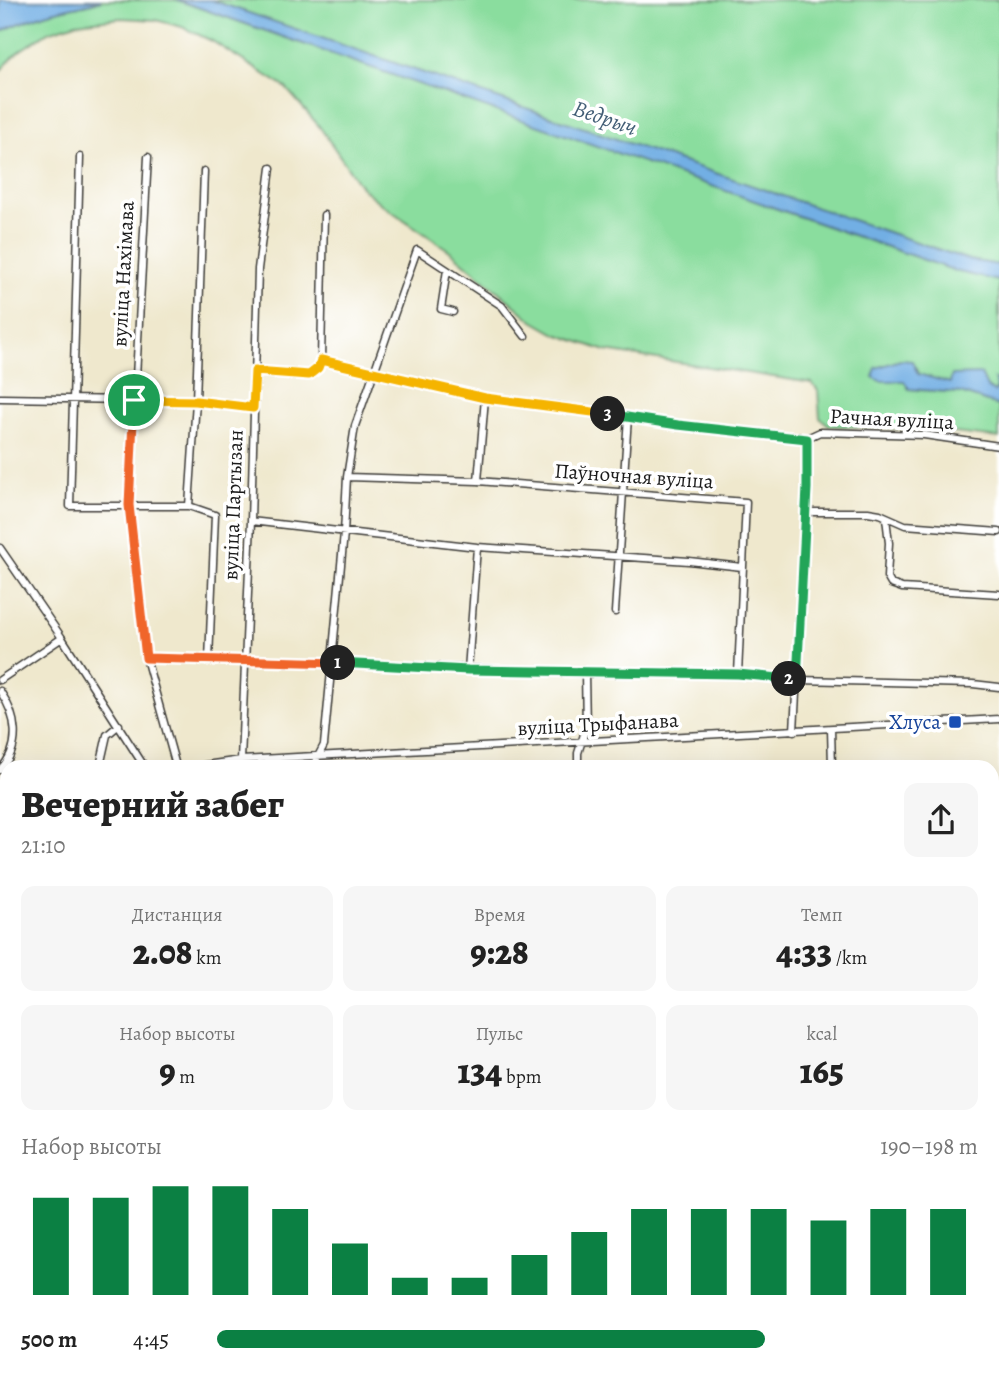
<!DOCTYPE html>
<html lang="ru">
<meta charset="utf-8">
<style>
body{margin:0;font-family:Alegreya,serif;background:#f6f6f6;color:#222;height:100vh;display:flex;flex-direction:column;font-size:26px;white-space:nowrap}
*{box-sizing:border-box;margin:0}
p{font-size:23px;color:#767676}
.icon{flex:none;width:38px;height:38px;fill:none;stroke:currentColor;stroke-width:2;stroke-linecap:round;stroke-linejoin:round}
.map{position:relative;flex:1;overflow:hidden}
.side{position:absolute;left:0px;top:760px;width:999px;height:621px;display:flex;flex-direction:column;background:#fff;border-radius:21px 21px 0 0;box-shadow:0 7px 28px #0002}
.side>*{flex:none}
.pin{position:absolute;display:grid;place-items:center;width:60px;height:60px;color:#fff;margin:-30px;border:4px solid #fff;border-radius:50%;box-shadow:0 2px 7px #0007}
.km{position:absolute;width:35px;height:35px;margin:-18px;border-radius:50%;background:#222;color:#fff;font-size:19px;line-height:35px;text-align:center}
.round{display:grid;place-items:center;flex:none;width:74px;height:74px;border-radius:14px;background:#f6f6f6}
.overview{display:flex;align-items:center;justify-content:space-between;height:119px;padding:0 21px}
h1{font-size:38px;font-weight:800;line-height:52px}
.metrics{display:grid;grid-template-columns:repeat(3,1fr);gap:10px;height:119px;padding:7px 21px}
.metrics div{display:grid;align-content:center;border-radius:14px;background:#f6f6f6;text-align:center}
.metrics b{font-size:35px;font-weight:800}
.metrics small{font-size:19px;font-weight:400}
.metrics p{font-size:19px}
.chart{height:196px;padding:14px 21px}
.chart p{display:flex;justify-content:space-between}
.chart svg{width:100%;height:126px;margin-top:7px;stroke:#0b8043;stroke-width:6}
ul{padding:0 21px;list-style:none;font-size:23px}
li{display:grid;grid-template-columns:112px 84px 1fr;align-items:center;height:52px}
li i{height:18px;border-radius:9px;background:#0b8043}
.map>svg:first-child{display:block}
.green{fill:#8add9e;stroke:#537c5d;stroke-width:2}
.water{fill:#72afe4;stroke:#476680;stroke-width:2}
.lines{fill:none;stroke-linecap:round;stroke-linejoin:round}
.minor-casing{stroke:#3c3b37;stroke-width:9}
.minor{stroke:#fff;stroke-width:6}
.split-1-casing{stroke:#fff;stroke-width:14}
.split-2-casing{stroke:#fff;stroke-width:14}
.split-3-casing{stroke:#fff;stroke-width:14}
.split-4-casing{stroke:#fff;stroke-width:14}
.split-1{stroke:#f0652b;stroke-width:9}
.split-2{stroke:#22a559;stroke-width:9}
.split-3{stroke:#22a559;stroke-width:9}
.split-4{stroke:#f5b400;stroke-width:9}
.transit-dot{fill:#1a4fb4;stroke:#fff;stroke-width:2.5}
.labels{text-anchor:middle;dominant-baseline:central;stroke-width:7;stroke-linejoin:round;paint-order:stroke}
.street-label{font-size:21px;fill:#1c1c1c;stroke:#fff}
.transit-label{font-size:21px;fill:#164399;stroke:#fff;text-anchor:end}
.water-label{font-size:23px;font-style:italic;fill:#435e76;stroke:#fff}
</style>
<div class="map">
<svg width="999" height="1380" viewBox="0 0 999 1380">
<rect width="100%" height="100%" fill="#fff"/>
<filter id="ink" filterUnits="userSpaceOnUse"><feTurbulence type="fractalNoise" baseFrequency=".0143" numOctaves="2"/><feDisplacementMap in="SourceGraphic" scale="14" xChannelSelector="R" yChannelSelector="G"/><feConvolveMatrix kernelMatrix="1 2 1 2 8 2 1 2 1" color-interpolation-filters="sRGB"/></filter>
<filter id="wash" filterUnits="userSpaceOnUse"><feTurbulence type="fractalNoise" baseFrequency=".00686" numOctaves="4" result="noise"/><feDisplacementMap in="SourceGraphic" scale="28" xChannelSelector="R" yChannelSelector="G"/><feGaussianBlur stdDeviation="1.57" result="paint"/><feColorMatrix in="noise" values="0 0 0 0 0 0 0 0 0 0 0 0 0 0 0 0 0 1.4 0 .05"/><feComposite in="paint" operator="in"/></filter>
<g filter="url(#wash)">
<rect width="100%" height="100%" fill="#efe8cd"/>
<path class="green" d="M101,0H177L959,272L999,281V380L995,379L997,389L994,392L987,387L950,383L918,374L916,368L880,381H904L909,389L961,393L999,406V438L918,429L830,426L820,418L818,391L812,383L606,351L556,334L533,321L450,251L381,204L362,188L319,126L286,88L212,41L182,27L156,20L121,18L76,23L48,32L18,52L0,71V32C17,24 34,17 52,12C69,7 84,7 101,0Z
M211,0H999V265L969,260Z"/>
<path class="water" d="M0,0H101C84,6 69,7 52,12C34,17 17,24 0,32Z
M177,0H211L969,260L999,265V281L959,272Z
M900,360L912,361L918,374L950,383L952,375L981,374L987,387L994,392L997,389L994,379L999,380V406L961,393L909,389L904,381H880L873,377L876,368Z"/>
</g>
<g filter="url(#ink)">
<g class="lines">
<g class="minor-casing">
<path id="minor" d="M80,157L70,506H189L215,515L209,660
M148,157L129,505L146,658L176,766
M447,270L441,309L453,312
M321,360L324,215
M255,371L309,375L318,368L321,360L485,398L558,406L678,425L807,438L820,432L924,435L999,446
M0,398L196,401L253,408
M347,477L478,481L746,502L738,674
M478,481L485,398
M189,506L196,401L204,171
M806,512H868L880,514L905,525L999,532
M886,518L889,543L887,577L891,584L902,588L999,594
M251,521L477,547L689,561L742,567
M0,548L62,638L144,766
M615,612L628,417
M146,658L332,663L585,673L738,674L798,680L973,684L999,687
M468,670L477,547
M0,680L62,638
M0,691C17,716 22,746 0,770
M831,729L832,766
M794,731L807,488V438
M241,760L251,521L258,269L271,168
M100,766L107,735L119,725
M199,766L241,760L999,719
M313,766L324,745L344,533L347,477L355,426L417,250L502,306L525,336
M578,766V753L586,728L585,673
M992,809L999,817
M992,853L999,848
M0,863L7,858
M0,883L7,878
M992,929L999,928
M0,992L7,987
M992,1008L999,1009
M0,1065L7,1076
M0,1107L7,1108
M992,1122H999
M992,1186H999
M0,1247H7
M992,1260H999
M992,1333H999
M785,1374L866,1380
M13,1380V1374
M78,1380V1374
M149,1380L150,1374
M214,1380V1374
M268,1380L269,1374
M348,1380V1374
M436,1380L441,1374"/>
</g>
<use href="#minor" class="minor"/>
</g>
</g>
<g class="lines" filter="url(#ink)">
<g class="split-1-casing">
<path id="split-1" d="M134,400L129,505L146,658L338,663"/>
</g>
<g class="split-2-casing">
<path id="split-2" d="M338,663L468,670L738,674L789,679"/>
</g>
<g class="split-3-casing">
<path id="split-3" d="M608,414L678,425L807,439V488L797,680L789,679"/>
</g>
<g class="split-4-casing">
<path id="split-4" d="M134,400L196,401L253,408L255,371L309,375L318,368L321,360L485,398L608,414"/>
</g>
<use href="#split-1" class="split-1"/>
<use href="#split-2" class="split-2"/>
<use href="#split-3" class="split-3"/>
<use href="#split-4" class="split-4"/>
</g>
<rect class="transit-dot" x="948" y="715" width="14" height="14" rx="3.5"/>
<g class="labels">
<g class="street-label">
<text transform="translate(123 274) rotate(-87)">вуліца Нахімава</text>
<text transform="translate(892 419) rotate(3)">Рачная вуліца</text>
<text transform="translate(634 476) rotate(4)">Паўночная вуліца</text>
<text transform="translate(233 505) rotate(-88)">вуліца Партызан</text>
<text transform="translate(598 724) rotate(-3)">вуліца Трыфанава</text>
</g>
<g class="transit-label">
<text x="941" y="722">Хлуса</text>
</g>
<g class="water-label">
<text transform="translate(605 118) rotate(19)">Ведрыч</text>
</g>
</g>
</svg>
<div class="pin" style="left:134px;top:400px;background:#1e9e55"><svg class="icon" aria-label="arrive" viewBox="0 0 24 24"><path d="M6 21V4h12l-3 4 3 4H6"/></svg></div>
<b class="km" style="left:338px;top:663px">1</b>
<b class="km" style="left:789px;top:679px">2</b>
<b class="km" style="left:608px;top:414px">3</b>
<section class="side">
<div class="overview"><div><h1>Вечерний забег</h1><p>21:10</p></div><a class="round"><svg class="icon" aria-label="share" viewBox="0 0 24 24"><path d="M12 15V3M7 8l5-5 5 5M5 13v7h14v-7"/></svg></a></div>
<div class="metrics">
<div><p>Дистанция</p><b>2.08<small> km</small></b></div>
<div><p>Время</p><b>9:28</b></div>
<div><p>Темп</p><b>4:33<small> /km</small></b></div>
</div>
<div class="metrics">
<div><p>Набор высоты</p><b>9<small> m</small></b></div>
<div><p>Пульс</p><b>134<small> bpm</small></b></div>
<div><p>kcal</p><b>165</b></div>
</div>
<div class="chart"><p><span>Набор высоты</span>190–198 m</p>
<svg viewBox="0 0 160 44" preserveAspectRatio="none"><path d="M5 44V10M15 44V10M25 44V6M35 44V6M45 44V14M55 44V26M65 44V38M75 44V38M85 44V30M95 44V22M105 44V14M115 44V14M125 44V14M135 44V18M145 44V14M155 44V14"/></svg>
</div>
<ul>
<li><b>500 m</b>4:45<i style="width:72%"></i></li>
</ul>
</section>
</div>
